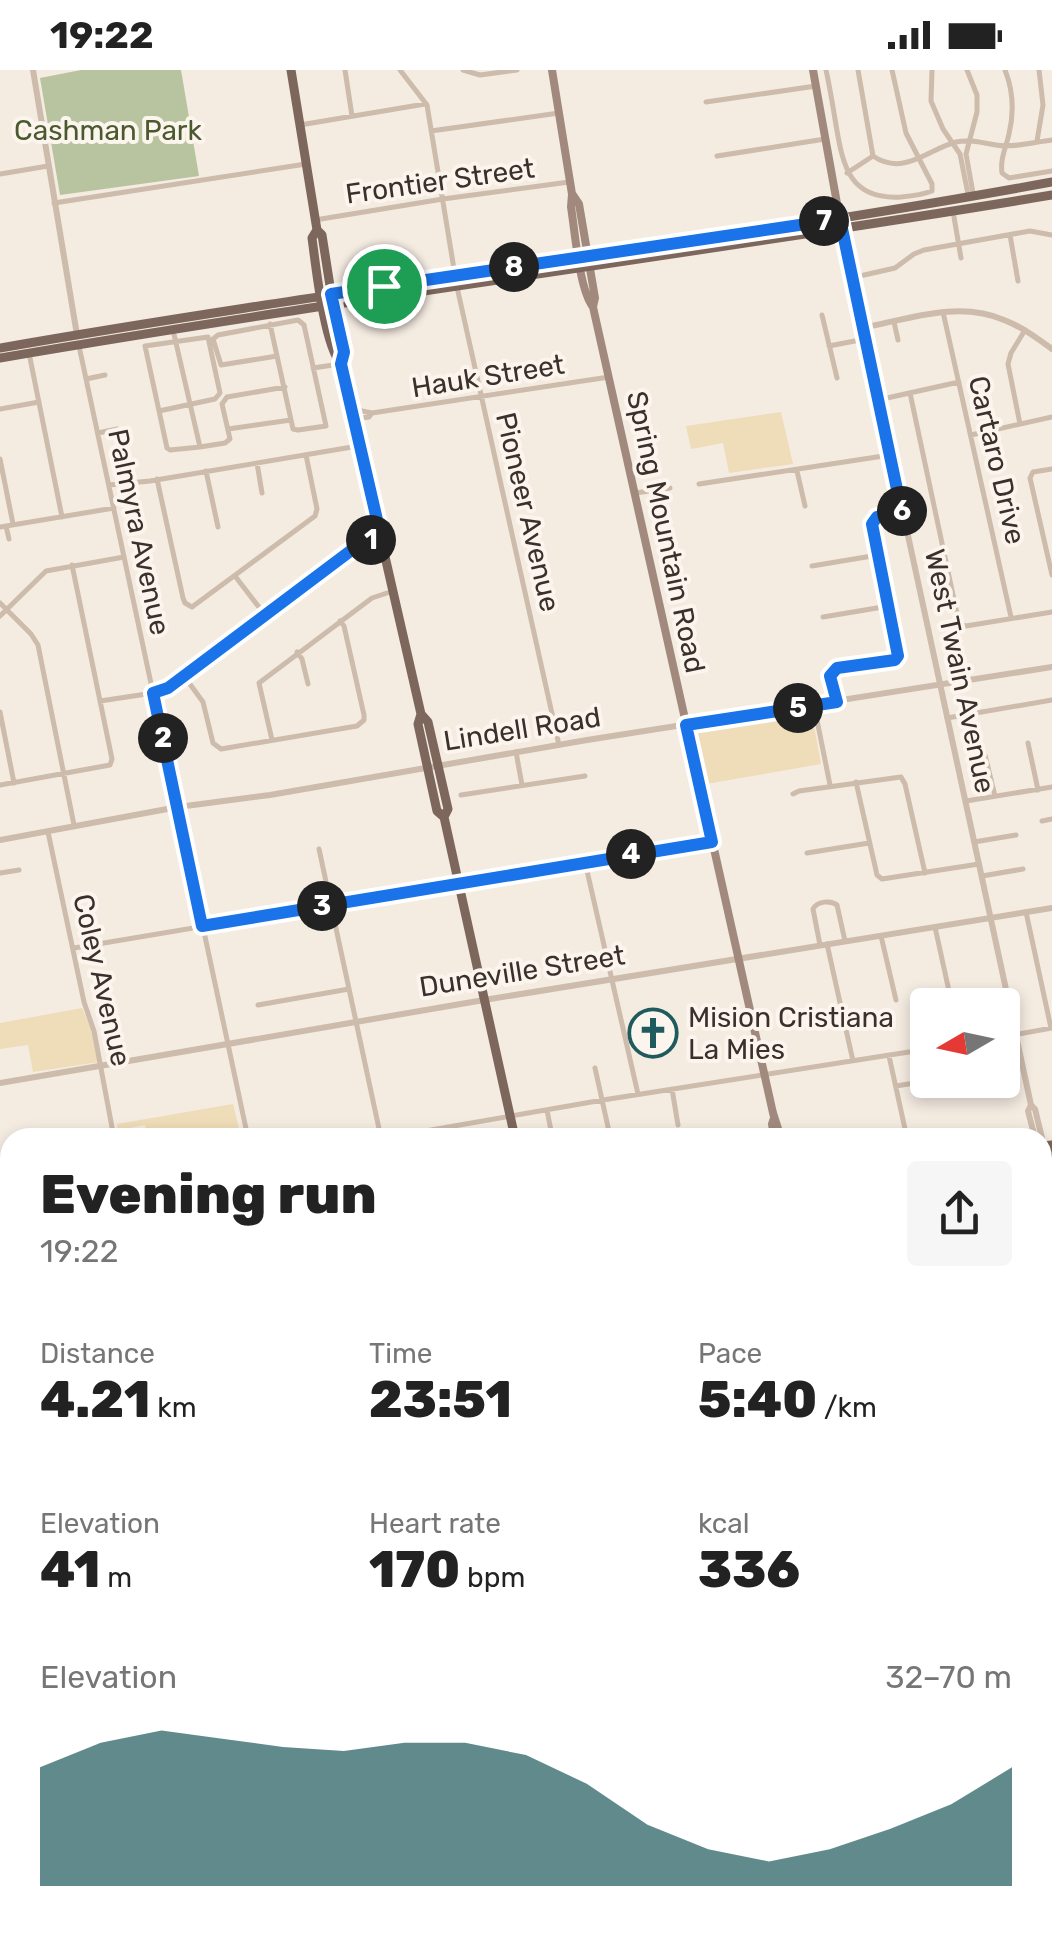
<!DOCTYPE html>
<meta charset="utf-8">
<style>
body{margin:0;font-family:Rubik,sans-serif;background:#f6f6f6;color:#222;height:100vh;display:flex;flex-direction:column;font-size:38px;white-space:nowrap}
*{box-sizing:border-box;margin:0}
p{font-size:32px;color:#767676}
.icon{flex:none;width:55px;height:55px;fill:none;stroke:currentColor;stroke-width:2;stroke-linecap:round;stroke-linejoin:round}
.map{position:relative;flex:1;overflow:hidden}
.sheet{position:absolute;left:0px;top:1058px;width:1052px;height:812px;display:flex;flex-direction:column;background:#fff;border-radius:30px 30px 0 0;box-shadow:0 5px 15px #0003}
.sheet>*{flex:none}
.needle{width:65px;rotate:261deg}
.fabs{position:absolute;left:910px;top:918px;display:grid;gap:20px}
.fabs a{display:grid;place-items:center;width:110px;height:110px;border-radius:10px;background:#fff;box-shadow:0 5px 15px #0003;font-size:50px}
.pin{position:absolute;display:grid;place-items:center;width:85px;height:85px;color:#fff;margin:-42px;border:5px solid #fff;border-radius:50%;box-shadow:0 2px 10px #0007}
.km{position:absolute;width:50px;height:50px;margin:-25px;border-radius:50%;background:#222;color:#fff;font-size:28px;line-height:50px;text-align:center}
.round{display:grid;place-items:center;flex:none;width:105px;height:105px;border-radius:10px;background:#f6f6f6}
.headline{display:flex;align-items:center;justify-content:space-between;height:170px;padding:0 40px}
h1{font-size:55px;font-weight:800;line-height:75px}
.figures{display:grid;grid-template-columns:repeat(3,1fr);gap:15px;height:170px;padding:10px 40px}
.figures div{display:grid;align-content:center}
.figures b{font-size:50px;font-weight:800}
.figures small{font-size:28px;font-weight:400}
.figures p{font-size:28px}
.chart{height:280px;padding:20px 40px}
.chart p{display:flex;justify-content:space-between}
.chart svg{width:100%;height:180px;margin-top:10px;fill:#1f5a5e;opacity:.7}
.status{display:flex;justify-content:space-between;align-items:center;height:70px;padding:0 50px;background:#fff;direction:ltr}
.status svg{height:28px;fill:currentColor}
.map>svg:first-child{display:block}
.green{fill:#b8c4a0}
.sand{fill:#efdcb8}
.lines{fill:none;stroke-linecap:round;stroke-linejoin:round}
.minor{stroke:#cdbbac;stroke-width:5}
.tertiary{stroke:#cdbbac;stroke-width:6}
.secondary{stroke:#a18a7d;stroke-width:8}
.primary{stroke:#7d675c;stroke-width:9}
.route-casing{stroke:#fff;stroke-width:20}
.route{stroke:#1a73e8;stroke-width:12}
.labels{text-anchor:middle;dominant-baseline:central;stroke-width:8;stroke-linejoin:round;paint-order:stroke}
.park-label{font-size:28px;fill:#4a5a2e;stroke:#fbf5ee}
.street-label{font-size:28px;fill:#3b302b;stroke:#fbf5ee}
.poi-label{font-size:28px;fill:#3b302b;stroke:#fbf5ee;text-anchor:start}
</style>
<div class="status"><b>19:22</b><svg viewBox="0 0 49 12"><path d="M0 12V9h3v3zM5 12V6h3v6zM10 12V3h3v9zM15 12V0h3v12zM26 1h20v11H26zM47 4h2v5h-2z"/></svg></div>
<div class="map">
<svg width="1052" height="1868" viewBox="0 0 1052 1868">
<rect width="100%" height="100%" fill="#f4ebe1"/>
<path class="green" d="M81,0H181L199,106L60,125L40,8Z"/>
<path class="sand" d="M781,342L793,394L729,403L723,373L691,379L686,356Z
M811,640L821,694L706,714L694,660Z
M82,938L91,958L99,992L33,1002L28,975L0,979V953Z
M233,1034L241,1067H148L145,1055L118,1060L117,1054Z
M371,1860H497L498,1868H372Z"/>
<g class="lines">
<path class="minor" d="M345,0L352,46
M400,0L427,35L455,205
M463,0L480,5L517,0
M826,0C830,18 833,37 836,55C843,97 850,130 901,127C912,126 922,125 932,121V114L906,63L892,0
M858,0L873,86C904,107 928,79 956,72C970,69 982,73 996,75C1014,78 1034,72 1052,70
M932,0L931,31L943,59L960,84L968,124L971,127
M967,0L977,25V42L966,84L973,123L971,127
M1005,0C1013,20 1014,43 1009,64C1006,78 1000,88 1002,103L1009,108L1052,101
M706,32L816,16
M300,55L425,34
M431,61L559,43
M1037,71L1043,35L1039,0
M717,86L825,69
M847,103L873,86
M0,104L48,96
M54,133L306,94
M953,141L961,188
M315,150L443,129L569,112
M1010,165L1018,211
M851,208L895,198L914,184L924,180L1030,161L1052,165
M457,217L559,675
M943,242L1011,547
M822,245L837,308
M894,252L898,270
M270,254L293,359L298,360L326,356L304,255L298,250L218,265L213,269L221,295L277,286
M173,260L200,377L225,373L230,369L222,334L227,327L285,317
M79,276L248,1068
M829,276L865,269
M29,283L62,447
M313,298L340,294
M86,309L105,305
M910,323L959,553L966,556L1052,542
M878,330L959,312
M0,339L39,332
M352,339L372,343
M159,341L215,329L220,323L208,267L145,276L167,378L170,380L200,377
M354,349L369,347L372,343L609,307
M1020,354L1008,294L1011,283L1025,260
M228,359L291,350
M98,363L117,359
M971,365L1052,347
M0,389L13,454
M257,393L262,423
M1052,399L1033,402L1030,408L1052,505
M206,401L218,457
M797,401L805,436
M157,409L183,528L185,533L192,537L315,446L317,439L306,385
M699,414L890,385
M109,415L150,411L358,376
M635,423L670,418
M6,456L9,469
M0,457L114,438
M812,496L878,485
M235,506L265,545
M0,533L31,564L38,575L74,755
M0,546L46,501L124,487
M823,547L889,536
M297,582L302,589L308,614
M184,606L203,632L213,673L221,679L357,656L364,650V645L344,556L340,551
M100,631L160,622L168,618L357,475L378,468
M837,632C835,620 826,605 837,598L895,590L899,586L872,454L877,447L903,443
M814,635L830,715
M0,642L14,713
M947,648L1052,630
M272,670L259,613L372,528L393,521
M1028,673L1038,720
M984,681L995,726
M516,682L522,715
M856,712L877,805L882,809L979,794
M0,715L110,695L112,689L72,495
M793,724L799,721L901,707L905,714L925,803
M461,725L585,706
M966,731L1052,717
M1042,751L1052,749
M48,762L84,932L94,961L114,1068
M974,772L1016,765
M319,779L381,1068
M807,783L869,773
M585,792L638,1024
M0,803L19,800
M982,806L1023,799
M1026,842L1051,958
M935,857L949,921
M881,866L896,930
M827,874L853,991
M820,875L813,839C817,831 831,830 837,835L845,871
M74,878L712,771
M258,935L349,919
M1002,967L1052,958
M889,986L907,1068
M595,998L610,1066
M1002,999L1013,998
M896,1016L933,1010
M672,1019L678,1055
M547,1040L552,1066
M385,1068L603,1030L928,979
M0,1133L10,1131
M1042,1148H1043
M1042,1213L1052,1209
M1042,1310L1052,1377
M0,1382L10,1380
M1042,1387L1052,1386
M0,1508L10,1506
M1042,1564L1052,1562
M1042,1628L1052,1626
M0,1634L10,1632
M1042,1646L1052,1711
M1042,1802L1052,1809
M1042,1854L1052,1853
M239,1860L240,1868
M369,1860L370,1868
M500,1860L501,1868
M675,1860L677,1868
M732,1860L734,1868
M792,1860L793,1868
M848,1860L850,1868
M1024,1860L1026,1868
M127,1868L177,1860
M957,1868L1006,1860"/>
<path class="tertiary" d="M33,0L77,265
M842,160L1031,1035L1028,1041L1035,1068
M862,258C908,249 959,230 1004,250C1022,257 1037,268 1052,279
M0,770L178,737L270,725L587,670L1052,597
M0,1013L484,930L1052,838
M1031,1035L1035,1039L1042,1068
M1042,1093L1052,1155
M0,1167L10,1218
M0,1762L10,1760
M106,1860L107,1868"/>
<path class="secondary" d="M552,0L572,124L571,137C575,161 579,219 593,237L773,1043L781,1068
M813,0L840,150
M573,125L579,134L595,228L593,237
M774,1048L772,1054L774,1068
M1042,1597L1052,1595
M888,1860L889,1868
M895,1860L896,1868"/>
<path class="primary" d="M291,0L317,160L322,165L333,235L344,282L341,294
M317,160L312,168C316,197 324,274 341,294L421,644L418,654L437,741L444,747
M0,278C350,217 703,176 1052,112
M0,288C350,228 702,183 1052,125
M421,644L428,652L448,739L444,747L515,1068
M1042,1076L1052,1075
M1042,1086L1052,1084
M0,1253L10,1251
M0,1262L10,1260
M629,1860L630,1868"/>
</g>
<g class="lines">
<g class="route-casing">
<path id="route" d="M840,149L902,443L877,447L872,454L898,586L895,590L837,598L830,606L837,632L686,655L712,772L202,856L153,623L168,618L357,476L381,467L341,294L344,282L331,224Z"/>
</g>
<use href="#route" class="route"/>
</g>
<defs>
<g id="church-ring" transform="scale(2.5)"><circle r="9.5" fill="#fbf5ee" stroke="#1f5a5e" stroke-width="1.5"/><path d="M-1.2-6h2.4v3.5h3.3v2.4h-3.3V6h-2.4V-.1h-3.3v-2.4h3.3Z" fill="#1f5a5e"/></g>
</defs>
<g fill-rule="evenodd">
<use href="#church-ring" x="653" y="963"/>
</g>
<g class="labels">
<g class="park-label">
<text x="108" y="60">Cashman Park</text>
</g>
<g class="street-label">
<text transform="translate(440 111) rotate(-8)">Frontier Street</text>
<text transform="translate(488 306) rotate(-9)">Hauk Street</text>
<text transform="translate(997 390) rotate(77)">Cartaro Drive</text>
<text transform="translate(528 442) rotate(77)">Pioneer Avenue</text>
<text transform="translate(139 462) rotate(78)">Palmyra Avenue</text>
<text transform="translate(666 462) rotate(78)">Spring Mountain Road</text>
<text transform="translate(960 601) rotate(78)">West Twain Avenue</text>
<text transform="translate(522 659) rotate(-9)">Lindell Road</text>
<text transform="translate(522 901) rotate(-9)">Duneville Street</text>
<text transform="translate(102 910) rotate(77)">Coley Avenue</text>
</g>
<g class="poi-label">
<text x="688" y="947">Mision Cristiana<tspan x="688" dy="32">La Mies</tspan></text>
</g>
</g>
</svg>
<div class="fabs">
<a><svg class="needle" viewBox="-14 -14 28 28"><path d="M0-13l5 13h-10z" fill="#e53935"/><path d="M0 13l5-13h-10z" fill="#767676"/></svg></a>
</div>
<div class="pin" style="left:384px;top:216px;background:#1e9e55"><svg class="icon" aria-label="arrive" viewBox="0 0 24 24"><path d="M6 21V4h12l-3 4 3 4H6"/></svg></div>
<b class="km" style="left:371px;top:470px">1</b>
<b class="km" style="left:163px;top:668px">2</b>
<b class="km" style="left:322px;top:836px">3</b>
<b class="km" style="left:631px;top:784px">4</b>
<b class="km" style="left:798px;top:638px">5</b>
<b class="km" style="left:902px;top:441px">6</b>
<b class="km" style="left:824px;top:151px">7</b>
<b class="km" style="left:514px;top:197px">8</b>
<section class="sheet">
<div class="headline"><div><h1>Evening run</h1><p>19:22</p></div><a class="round"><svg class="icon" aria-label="share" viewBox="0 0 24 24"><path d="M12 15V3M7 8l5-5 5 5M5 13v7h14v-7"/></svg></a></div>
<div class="figures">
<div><p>Distance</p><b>4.21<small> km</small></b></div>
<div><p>Time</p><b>23:51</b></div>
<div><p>Pace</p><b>5:40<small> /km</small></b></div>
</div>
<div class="figures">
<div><p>Elevation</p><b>41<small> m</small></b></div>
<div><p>Heart rate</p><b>170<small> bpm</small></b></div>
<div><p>kcal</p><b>336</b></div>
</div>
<div class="chart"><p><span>Elevation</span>32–70 m</p>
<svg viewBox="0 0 160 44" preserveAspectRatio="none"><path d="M0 44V15L10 9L20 6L30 8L40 10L50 11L60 9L70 9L80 12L90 19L100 29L110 35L120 38L130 35L140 30L150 24L160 15V44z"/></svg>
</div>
</section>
</div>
